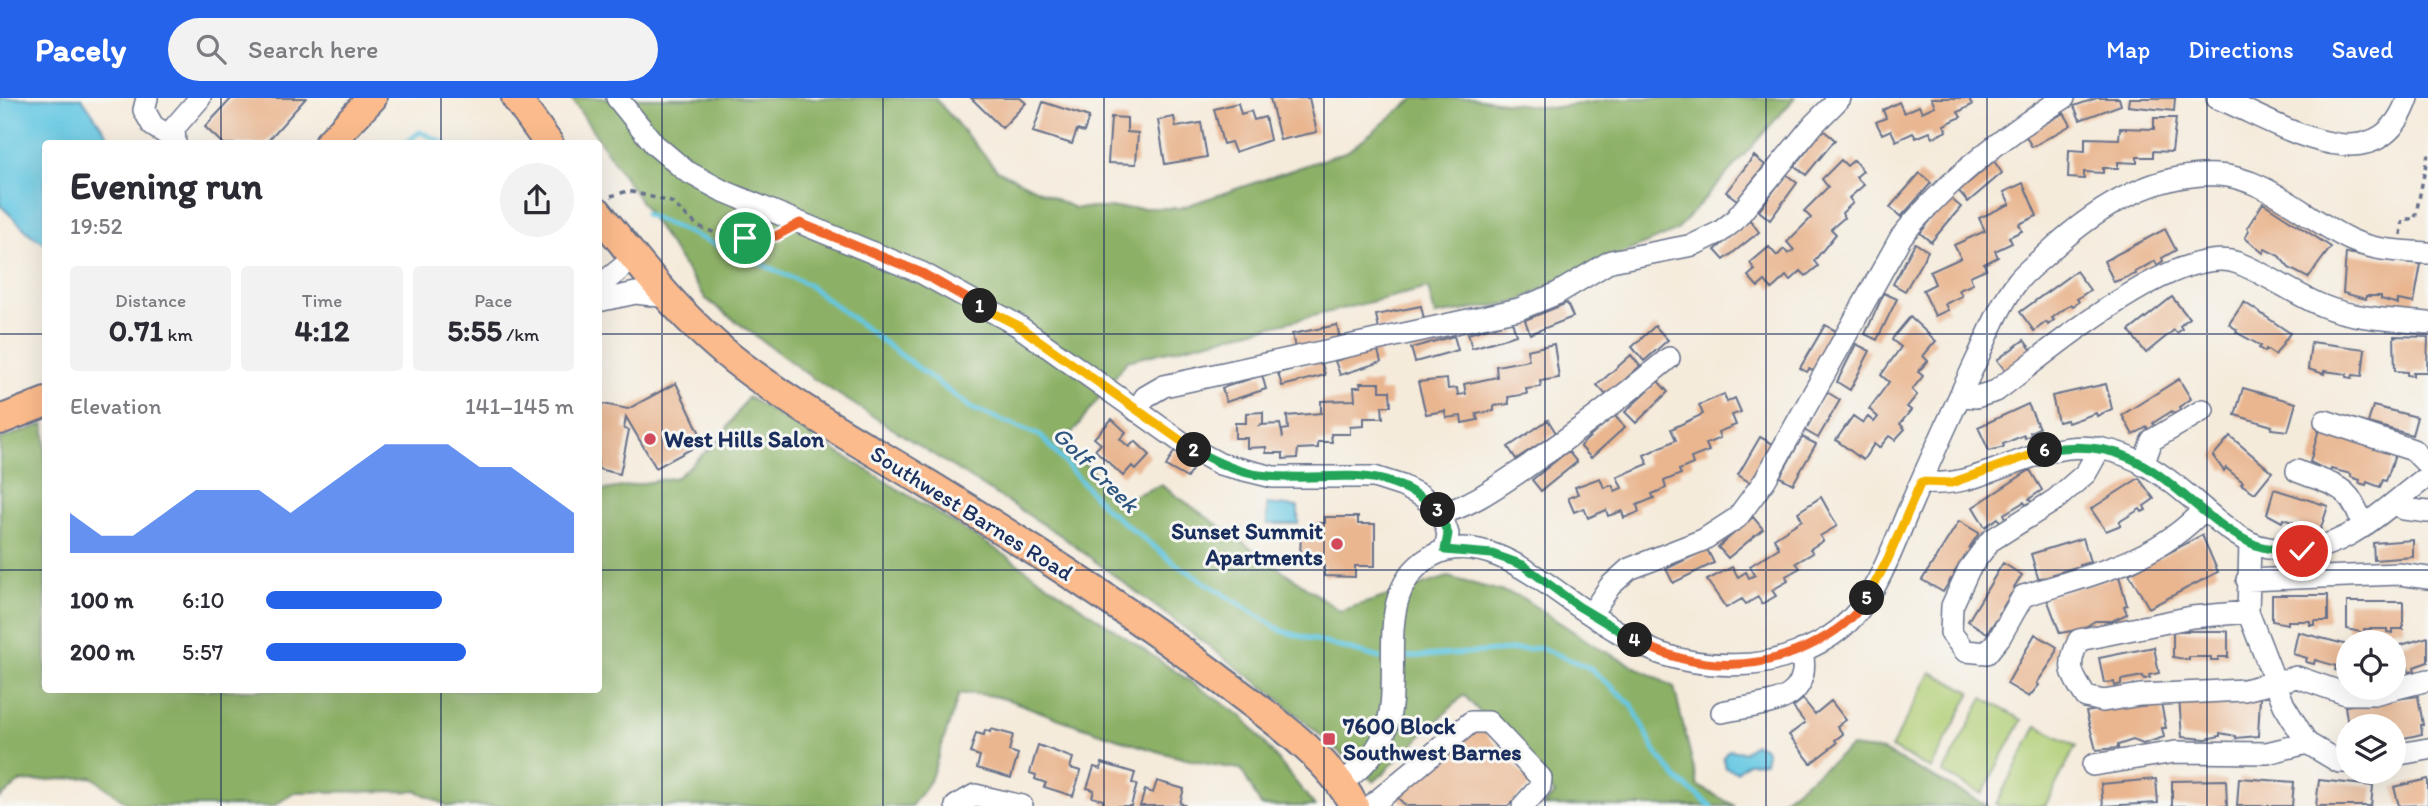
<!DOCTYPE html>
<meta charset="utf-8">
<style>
body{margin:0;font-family:Itim,sans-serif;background:#f2f2f3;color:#2b2b33;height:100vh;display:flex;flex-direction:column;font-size:26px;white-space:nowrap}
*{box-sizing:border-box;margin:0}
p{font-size:23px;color:#7c7c81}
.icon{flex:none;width:38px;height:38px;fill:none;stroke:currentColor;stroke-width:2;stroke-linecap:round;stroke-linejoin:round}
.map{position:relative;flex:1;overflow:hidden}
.panel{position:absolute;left:42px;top:42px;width:560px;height:553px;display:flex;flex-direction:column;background:#fff;border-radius:7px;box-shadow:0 7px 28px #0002}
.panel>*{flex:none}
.controls{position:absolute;left:2336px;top:532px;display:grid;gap:14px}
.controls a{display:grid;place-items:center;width:70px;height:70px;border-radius:50%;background:#fff;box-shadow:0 7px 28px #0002;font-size:35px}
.pin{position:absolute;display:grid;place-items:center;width:60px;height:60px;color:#fff;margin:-30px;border:4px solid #fff;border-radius:50%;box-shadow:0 2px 7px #0007}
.km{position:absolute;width:35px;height:35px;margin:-18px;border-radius:50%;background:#222;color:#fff;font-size:19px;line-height:35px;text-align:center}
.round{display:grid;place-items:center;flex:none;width:74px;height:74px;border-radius:37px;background:#f2f2f3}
.summary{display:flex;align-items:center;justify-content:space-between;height:119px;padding:0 28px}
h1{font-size:38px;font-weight:700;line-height:52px}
.metrics{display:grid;grid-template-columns:repeat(3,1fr);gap:10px;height:119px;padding:7px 28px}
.metrics div{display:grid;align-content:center;border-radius:7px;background:#f2f2f3;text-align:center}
.metrics b{font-size:30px;font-weight:700}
.metrics small{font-size:19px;font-weight:400}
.metrics p{font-size:19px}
.chart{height:196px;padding:14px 28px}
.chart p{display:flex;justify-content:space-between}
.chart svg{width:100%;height:126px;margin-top:7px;fill:#2563eb;opacity:.7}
ul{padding:0 28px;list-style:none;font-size:23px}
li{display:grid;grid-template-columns:112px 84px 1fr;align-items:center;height:52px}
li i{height:18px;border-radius:9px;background:#2563eb}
header{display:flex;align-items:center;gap:42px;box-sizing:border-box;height:98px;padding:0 35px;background:#2563eb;color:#fff}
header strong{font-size:33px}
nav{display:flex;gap:38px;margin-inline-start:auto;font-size:24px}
.search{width:490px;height:63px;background:#f2f2f3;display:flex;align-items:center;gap:18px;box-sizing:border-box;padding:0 24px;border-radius:38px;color:#7c7c81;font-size:26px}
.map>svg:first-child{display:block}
.green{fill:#b0ce74;stroke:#667e69;stroke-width:2}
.forest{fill:#8cb166;stroke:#547062;stroke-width:2}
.water{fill:#64c7e2;stroke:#407ba0;stroke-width:2}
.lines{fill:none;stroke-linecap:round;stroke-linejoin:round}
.stream{stroke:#64c7e2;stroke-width:5}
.building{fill:#e9b690}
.minor-casing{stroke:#67718a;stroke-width:24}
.major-casing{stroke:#67718a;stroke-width:32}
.path{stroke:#67718a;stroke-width:3.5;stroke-dasharray:5 5;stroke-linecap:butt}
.minor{stroke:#fff;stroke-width:21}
.major{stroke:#fbbb8c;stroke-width:28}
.split-1-casing{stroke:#fff;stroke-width:14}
.split-2-casing{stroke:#fff;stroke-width:14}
.split-3-casing{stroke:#fff;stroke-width:14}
.split-4-casing{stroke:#fff;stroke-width:14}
.split-5-casing{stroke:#fff;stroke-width:14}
.split-6-casing{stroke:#fff;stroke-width:14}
.split-7-casing{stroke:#fff;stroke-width:14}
.split-1{stroke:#f0652b;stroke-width:9}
.split-2{stroke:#f5b400;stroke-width:9}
.split-3{stroke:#22a559;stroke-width:9}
.split-4{stroke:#22a559;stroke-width:9}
.split-5{stroke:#f0652b;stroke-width:9}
.split-6{stroke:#f5b400;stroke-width:9}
.split-7{stroke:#22a559;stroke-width:9}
.grid{fill:none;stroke:#1b2f5e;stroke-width:2;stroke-opacity:0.55}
.poi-dot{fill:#d1495b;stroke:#f6f6f2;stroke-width:2.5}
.labels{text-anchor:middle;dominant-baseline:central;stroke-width:6;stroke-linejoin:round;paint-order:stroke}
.poi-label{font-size:23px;font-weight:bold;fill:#1b2f5e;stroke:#f6f6f2;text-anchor:start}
.street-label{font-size:23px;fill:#1b2f5e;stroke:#f6f6f2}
.water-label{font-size:24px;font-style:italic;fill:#2d557f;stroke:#f6f6f2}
</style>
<header>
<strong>Pacely</strong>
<div class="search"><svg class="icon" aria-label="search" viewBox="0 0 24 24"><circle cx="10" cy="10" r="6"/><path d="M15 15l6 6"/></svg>Search here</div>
<nav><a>Map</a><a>Directions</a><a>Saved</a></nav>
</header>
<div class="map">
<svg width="2428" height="708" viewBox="0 0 2428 708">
<rect width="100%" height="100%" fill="#f6f6f2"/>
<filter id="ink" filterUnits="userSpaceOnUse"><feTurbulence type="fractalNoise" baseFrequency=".0143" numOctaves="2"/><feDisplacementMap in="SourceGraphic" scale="14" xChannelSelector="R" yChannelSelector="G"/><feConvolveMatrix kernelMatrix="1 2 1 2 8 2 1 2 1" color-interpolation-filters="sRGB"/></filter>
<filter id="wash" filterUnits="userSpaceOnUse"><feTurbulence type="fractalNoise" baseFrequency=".00686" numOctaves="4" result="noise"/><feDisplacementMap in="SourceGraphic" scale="28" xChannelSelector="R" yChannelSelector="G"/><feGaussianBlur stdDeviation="1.57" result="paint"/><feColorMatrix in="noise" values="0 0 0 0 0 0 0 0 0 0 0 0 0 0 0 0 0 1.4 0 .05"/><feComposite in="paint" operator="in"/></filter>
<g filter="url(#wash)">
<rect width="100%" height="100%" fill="#f5ebdb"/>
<path class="green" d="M1931,574L1971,594L1931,671L1891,650Z
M1983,600L2022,622L1982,696L1943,675Z
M2037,628L2076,648L2045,708H1999L1996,706Z"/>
<path class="forest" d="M571,0H935L997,72L1074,110H1180L1348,53L1415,0H1472L1550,10L1623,0H1795L1676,133L1564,180L1518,204L1435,217L1428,190L1127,263L1064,346L1123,402L1161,387L1340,513L1448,479L1519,498L1600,551L1674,589L1698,688L1735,708H1543L1555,696L1464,597L1374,684L1274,597L1060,437L811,279L706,201Z
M748,299L999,453L1244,620L1315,708H1261L1241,671C1183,665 1123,642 1068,624C1028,611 1002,593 959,596L930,683L911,708H448L417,693L296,694L273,708H131L92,679L20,684L0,700V341L45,326L46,592H598L599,393L677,379L719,342Z
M1851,649L1883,653L1988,708H1774Z"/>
<path class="water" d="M0,0H82L113,45L46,46L45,146L30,136L0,107Z
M1267,406L1298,409V426H1267Z
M1754,646L1764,649L1767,655L1765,664L1748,665L1737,674L1726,670L1723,659L1729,652L1744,654Z"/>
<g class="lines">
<path class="stream" d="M404,46L420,34L447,46
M645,116L807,186L971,310L1041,338L1106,411L1176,466L1282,533L1380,560
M1407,559L1541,550L1590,570L1632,607L1656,655L1678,682L1711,708"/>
</g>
<g id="blocks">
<path class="building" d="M232,0H306L265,46H223L205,29Z
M971,0H1020L1026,5L1002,30Z
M1270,0H1309L1317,34L1280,42Z
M1931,0H1969L1972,7L1958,14L1961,19L1944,27L1947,33L1932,40L1930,34L1916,40L1913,35L1896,43L1891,32L1882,36L1876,24L1886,20L1883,12L1899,4L1904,15L1919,8L1922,14L1935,8Z
M2097,0H2119L2121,7L2080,22L2074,8Z
M2129,0H2175L2174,13L2128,8Z
M1043,4L1089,19L1084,34L1077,32L1072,46L1033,34Z
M1238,5L1241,16L1251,13L1254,22L1265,19L1270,42L1235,54L1231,44L1223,46L1214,11Z
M2064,15L2071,27L2032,49L2025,37Z
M1111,19L1127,20V34L1138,35L1136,66L1108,65Z
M1174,19L1176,29L1201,25L1207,59L1165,66L1158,22Z
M2154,20H2176L2172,54L2153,53V59H2137V65L2118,64V70H2103V75L2084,74V81L2068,80L2069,52L2085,53V40L2119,41L2120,30L2154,31Z
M1823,32L1835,42L1806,77L1795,68Z
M1754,58L1765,67L1737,102L1726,94Z
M1841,62L1847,68L1854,62L1863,73L1856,79L1864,87L1849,100L1853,105L1842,115L1844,120L1831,131L1836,136L1814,163L1818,168L1806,178L1801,173L1790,183L1786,178L1772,191L1765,183L1758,189L1748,178L1755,172L1750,165L1769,149L1777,158L1784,151L1788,156L1794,152L1787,144L1811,120L1804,113L1828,89L1822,81Z
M1994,63L2002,75L1968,104L1959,93Z
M1920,75L1931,85L1901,119L1890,109Z
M1786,76L1797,85L1770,122L1759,113Z
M2023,85L2037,118L2019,126L2022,133L2009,139L2012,145L1995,153L1998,159L1984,166L1986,171L1970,178L1973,186L1959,192L1962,198L1945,206L1948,212L1935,218L1923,192L1935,186L1930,174L1961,160L1954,147L1985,133L1979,120L2010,106L2004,94Z
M1949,99L1961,109L1931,144L1920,135Z
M2263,105L2331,149L2308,180L2289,170L2279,158L2265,151L2263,155L2245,140L2249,133L2247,130Z
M1750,122L1759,134L1724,162L1715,152Z
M2165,131L2176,152L2162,160L2163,163L2157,167L2155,163L2135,174L2136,176L2114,184L2104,163Z
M1915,145L1928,153L1905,193L1893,186Z
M2346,155L2421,166L2414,205L2398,202V206L2381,201V198H2366V201L2343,195Z
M2076,173L2090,192L2077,201L2079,204L2073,208L2071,206L2052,220L2054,222L2048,227L2046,224L2034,233L2020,214Z
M1884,195L1897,201L1877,242L1865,236Z
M2172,199L2189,220L2180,228L2182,231L2177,235L2174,232L2146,255L2129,233Z
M2244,204L2290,235L2275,257L2266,251L2265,254L2259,250L2261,248L2236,234L2237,232L2229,226Z
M1567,205L1573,219L1530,236L1525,222Z
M1421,208L1424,221L1379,231L1376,217Z
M1910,219L1936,243L1923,258L1928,263L1918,274L1923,278L1912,292L1917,297L1907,309L1911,312L1900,326L1905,331L1895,342L1889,338L1879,350L1874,346L1863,362L1836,342L1853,318L1863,325L1868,319L1874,324L1878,319L1869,311L1889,284L1881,277L1901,249L1892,242L1894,238Z
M1512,223L1516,237L1472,250L1468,236Z
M1337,227L1340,241L1295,250L1292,236Z
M1825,227L1838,234L1815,274L1809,271L1807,274L1800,270Z
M1655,228L1668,242L1644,263L1632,249Z
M1454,238L1458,252L1415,264L1411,250Z
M2394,238L2428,239L2427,274H2413V278L2407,277V274L2395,273Z
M2024,242L2035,257L2008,276L1997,262Z
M2311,244L2365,251L2362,278L2353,277L2352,280L2346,279L2347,276L2324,273V276L2308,271Z
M1554,246L1559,280L1540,283L1541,289L1526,291L1527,296L1508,299L1509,306L1494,308V313L1476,316L1478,322L1462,325L1461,318L1446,320L1445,313L1426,316L1418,284L1447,281L1448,291L1457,290L1458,297L1466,296L1464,286L1497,279L1496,268L1529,262L1527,252Z
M1856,246L1870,253L1850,292L1837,284Z
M1377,249L1381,264L1340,277L1335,263Z
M1631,257L1640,268L1607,298L1597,287Z
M1321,263L1325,277L1282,288L1278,275Z
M1262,277L1266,291L1226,304L1222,290Z
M2179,281L2191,301L2179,309L2181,312L2174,316L2172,313L2153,325L2154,328L2148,332L2147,329L2133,337L2122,317Z
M1658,283L1668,294L1636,325L1625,314Z
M676,285L704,344L656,370L626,319L624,331L629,332L620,376L598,371V305L628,311Z
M1360,285H1380V293H1390L1391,308H1382L1383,320H1364V328L1350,329V336H1331L1332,344H1318V350L1298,351L1297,360L1283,361V355H1266V349L1247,350V340H1235V325H1246V315L1263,314V325L1260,327L1280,326L1283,340L1282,332L1288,331L1287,318L1321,315V303L1355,302L1354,289H1361Z
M2106,286L2112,311L2097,318L2096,315L2068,325L2067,322L2058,324L2052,298Z
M2243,290L2296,305L2288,333L2271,331L2272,328L2235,317Z
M1827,294L1840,302L1818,340L1804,332Z
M1724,296L1727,304L1735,300L1741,314L1732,317L1736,327L1718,334L1720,340L1706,346L1709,353L1691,360L1693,366L1679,372L1681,376L1664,383L1666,390L1652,396L1654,400L1637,407L1639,414L1624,420L1622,413L1608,418L1606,412L1588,420L1584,410L1574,414L1568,400L1578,396L1575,389L1600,380L1604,390L1612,387L1615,393L1622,390L1617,379L1648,366L1644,357L1676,342L1671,331L1703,316L1699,307Z
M2028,306L2039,330L2030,334L2031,337L2025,340L2024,337L2003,346L2004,349L1989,353L1978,329Z
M2373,308L2417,319L2412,337L2368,325Z
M1614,317L1625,329L1591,360L1580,348Z
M1112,321L1126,334L1120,341L1129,349L1135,343L1150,357L1136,372L1132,368L1123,378L1095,352L1101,346L1094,340Z
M1548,322L1556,335L1516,361L1508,349Z
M2320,327L2396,354L2386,383L2383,382L2380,389L2367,384L2366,387L2359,385L2360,382L2351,379V376L2331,371L2330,374L2310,364Z
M2230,338L2272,374L2255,395L2241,386L2243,384L2226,370L2224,373L2213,358Z
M1760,339L1773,346L1751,385L1738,377Z
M1802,339L1816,346L1793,386L1780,379Z
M1175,352L1196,365L1187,380L1166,368Z
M1568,353L1577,364L1541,393L1532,382Z
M2030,372L2042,392L2029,401L2031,404L2026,407L2024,404L2004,416L2006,420L2000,424L1998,420L1985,429L1973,409Z
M2139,380L2154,401L2144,408L2146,412L2142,414L2140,411L2119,424L2121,427L2106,433L2091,411Z
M2274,391L2328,408L2320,433L2309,430L2308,433L2303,431L2304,428L2283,421L2282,424L2267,416Z
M1821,399L1837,428L1820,438L1823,443L1810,451L1813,455L1796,465L1800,470L1786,478L1788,483L1772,492L1776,498L1762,506L1758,499L1746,506L1742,501L1726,510L1707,482L1732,469L1738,479L1746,474L1749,480L1755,477L1750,468L1779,450L1774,440L1802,422L1798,414Z
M1325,419H1358V426H1375V468H1355V479L1324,478V468H1310V461H1300L1301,432H1310V425H1325Z
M1753,419L1763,431L1728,460L1718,449Z
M1959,423L1979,435L1969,450L1973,452L1969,458L1966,456L1954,475L1958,478L1954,483L1951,481L1943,494L1922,482Z
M2202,437L2218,474L2149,510L2129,476Z
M2083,440L2090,464L2080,467L2081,470L2077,472L2076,469L2053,476V479L2038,480L2031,456Z
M2413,442V459L2374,462L2373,445Z
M1707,451L1714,465L1673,485L1666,471Z
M2003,465L2022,477L2014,489L2018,492L2014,497L2011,496L1999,516L2002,518L1999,524L1996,522L1987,535L1968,523Z
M2119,478L2127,507L2124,508L2127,516L2112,523H2095L2082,531L2060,535L2046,498Z
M2272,497H2328V523H2315V527H2310V523H2288V526L2272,523Z
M2347,504H2403V531H2392V535L2387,534V531H2364V535L2347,531Z
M2173,533H2228V559H2218V562H2211V559H2189V562L2173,559Z
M2298,534L2348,547V571L2344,570L2343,574L2335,572L2336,568L2315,562L2314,566L2306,564L2307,560L2293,556Z
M2035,536L2057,549L2054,560L2037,585L2039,587L2029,599L2007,586Z
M2428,539V564L2414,569L2415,573L2409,574L2408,570L2394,574V549Z
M2154,549L2159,575L2149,577L2150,580L2144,581L2143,578L2121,582V586L2115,588L2114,584L2104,585L2099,560Z
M2418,598L2423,627H2421L2422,636L2400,641L2394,640V628H2348L2345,608Z
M2260,599L2258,638L2236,640V638L2220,635V638L2206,641L2182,639L2179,600Z
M2160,600L2166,630H2162L2164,639L2143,646L2133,642L2118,647V650L2096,652L2086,614Z
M1803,601L1815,616L1831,603L1846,622L1837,628L1843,636L1835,642L1837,645L1811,665L1789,637L1805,625L1793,609Z
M1478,627L1532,686L1508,708H1406L1398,700Z
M991,631L1013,637L1009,653L1018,656L1011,680L977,670L980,658L970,655L976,635L984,637L985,632L990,634Z
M1038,647L1073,660L1070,670L1081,673L1073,698L1044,689L1046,685L1035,681L1036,677L1030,675Z
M1102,665L1135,675L1132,685L1137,686L1131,708H1103V702L1092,699L1094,692L1087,690L1094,669L1101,671Z
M2239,680L2294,684L2292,708H2237Z
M2156,681L2158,705L2103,708L2101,686Z
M2428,681V707L2399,708L2394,689Z
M2226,682L2227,708H2172V683Z
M2319,682L2373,688L2371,708H2316Z
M1157,683L1184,691L1180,705L1186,708H1140L1145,692L1153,695Z"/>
</g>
</g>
<g filter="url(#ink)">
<use href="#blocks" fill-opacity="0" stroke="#67718a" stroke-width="2"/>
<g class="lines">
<g class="minor-casing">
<path id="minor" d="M147,0L144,12L153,28L173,40
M617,0L655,47L686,73L721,92L922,175L1017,227L1187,348L1220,366L1273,379H1374L1402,388L1422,398L1441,415L1448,436L1445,452
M2217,0C2277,23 2376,93 2408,0
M175,46L174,30L200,0
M598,189L634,160
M598,203L636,195L668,199
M1960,297L1976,299L1996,293C2046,256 2176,143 2238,165C2267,176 2294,196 2323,208C2354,221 2395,222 2428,225
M1137,313L1145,299L1164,288L1519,211L1556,196L1611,163L1693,147L1720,134L1734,123L1814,26L1840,0
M2325,323L2413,352L2428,367
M2100,350L2086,375L2055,402L1990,443L1969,471L1952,508L1951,535L1965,553L1987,555L2000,539L2023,498C2089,477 2155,465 2204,411
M2143,367L2152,342L2203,312
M2297,373C2337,389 2350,386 2363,429
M1921,384C1982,394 2035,339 2102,351C2135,356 2165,378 2190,399C2208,415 2228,433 2249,444C2261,450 2273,451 2286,452C2345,456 2384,410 2428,378
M2396,404L2404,411L2428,414
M1441,415C1469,409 1498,388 1522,372C1573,337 1622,300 1669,260
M2250,445L2248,514L2284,607L2307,645L2339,664H2348
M2247,482L2399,476L2428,480
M2248,514L2192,519L2079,542C2066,568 2071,576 2086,599L2103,603L2140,597L2244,592L2297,579L2346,596H2374L2428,582
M1591,516L1610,488L1629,471L1703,442L1737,420L1765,382L1901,139C1946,83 2003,38 2064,0
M1722,614C1765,604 1813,609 1802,552
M2394,657L2428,651
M2093,667L2175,654L2267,655L2307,645
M1340,687C1356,674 1372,661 1382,641C1409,587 1367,497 1430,459C1479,429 1540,482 1578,508C1602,524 1632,544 1659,555C1689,566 1721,568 1752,566C1781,563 1816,550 1839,532C1875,504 1892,451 1909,411C1931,360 1954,310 1977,261C1989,235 2000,207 2017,184C2026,172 2040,163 2051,152C2097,110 2154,74 2218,77C2266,79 2309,123 2351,142C2375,153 2402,153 2428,155
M956,708L975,697L1022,708
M1371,708L1471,624H1488L1541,680L1540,689L1523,708"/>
</g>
<g class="major-casing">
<path id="major" d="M516,0L549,46
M328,46L372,0
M598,114C641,169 686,226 742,268C800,312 864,347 926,385C1031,449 1135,516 1233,591C1273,621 1332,663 1354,708
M0,322L46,304"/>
</g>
<path class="path" d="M611,98L628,93L671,104L698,128L725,139L764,140L780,136
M2401,137L2403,121H2415L2428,56"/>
<use href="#minor" class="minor"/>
<use href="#major" class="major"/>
</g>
</g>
<g class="lines" filter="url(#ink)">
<g class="split-1-casing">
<path id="split-1" d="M745,140L776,138L800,125L922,175L980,208"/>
</g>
<g class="split-2-casing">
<path id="split-2" d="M980,208L1017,227L1194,352"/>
</g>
<g class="split-3-casing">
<path id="split-3" d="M1194,352C1214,363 1236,374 1259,377C1329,387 1377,359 1438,412"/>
</g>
<g class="split-4-casing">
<path id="split-4" d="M1438,412L1448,436L1445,452L1492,456L1523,467L1578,508L1635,542"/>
</g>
<g class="split-5-casing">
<path id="split-5" d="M1635,542C1694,574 1761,575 1820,542C1838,532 1856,519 1867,500"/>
</g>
<g class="split-6-casing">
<path id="split-6" d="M1867,500L1888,461L1921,384L1951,385L2045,352"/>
</g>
<g class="split-7-casing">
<path id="split-7" d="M2045,352C2151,334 2172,404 2249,444C2266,453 2285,452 2302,453"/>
</g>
<use href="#split-1" class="split-1"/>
<use href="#split-2" class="split-2"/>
<use href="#split-3" class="split-3"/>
<use href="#split-4" class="split-4"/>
<use href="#split-5" class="split-5"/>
<use href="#split-6" class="split-6"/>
<use href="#split-7" class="split-7"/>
</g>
<path class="grid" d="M221,0V46M441,0V46M662,0V708M883,0V708M1104,0V708M1324,0V708M1545,0V708M1766,0V708M1987,0V708M2207,0V708M0,236H46M598,236H2428M0,472H46M598,472H2428M221,592V708M441,592V708"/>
<g class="poi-dot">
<circle cx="650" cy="341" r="7"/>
<circle cx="1337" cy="446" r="7"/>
<rect x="1322" y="634" width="14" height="14" rx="3.5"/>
</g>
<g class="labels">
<g class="poi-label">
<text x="664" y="341">West Hills Salon</text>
<text x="1323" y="433" text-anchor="end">Sunset Summit<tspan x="1323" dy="26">Apartments</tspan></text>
<text x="1343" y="628">7600 Block<tspan x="1343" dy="26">Southwest Barnes</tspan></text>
</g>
<g class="street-label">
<text transform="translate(972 415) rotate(32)">Southwest Barnes Road</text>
</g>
<g class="water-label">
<text transform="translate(1096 371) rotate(45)">Golf Creek</text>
</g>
</g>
</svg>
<div class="controls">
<a><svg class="icon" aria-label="locate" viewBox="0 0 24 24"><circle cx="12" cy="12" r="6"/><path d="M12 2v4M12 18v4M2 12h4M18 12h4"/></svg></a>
<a><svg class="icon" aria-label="layers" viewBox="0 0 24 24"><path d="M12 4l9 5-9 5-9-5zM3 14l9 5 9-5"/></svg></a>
</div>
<div class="pin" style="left:745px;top:140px;background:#1e9e55"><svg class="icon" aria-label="arrive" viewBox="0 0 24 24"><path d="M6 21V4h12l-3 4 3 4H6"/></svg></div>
<div class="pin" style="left:2302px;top:453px;background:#d93025"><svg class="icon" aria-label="check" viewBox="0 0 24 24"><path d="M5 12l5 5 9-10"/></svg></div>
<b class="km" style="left:980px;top:208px">1</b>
<b class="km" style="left:1194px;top:352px">2</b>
<b class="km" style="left:1438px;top:412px">3</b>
<b class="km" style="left:1635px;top:542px">4</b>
<b class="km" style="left:1867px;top:500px">5</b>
<b class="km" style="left:2045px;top:352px">6</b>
<section class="panel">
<div class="summary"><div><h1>Evening run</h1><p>19:52</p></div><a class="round"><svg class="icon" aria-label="share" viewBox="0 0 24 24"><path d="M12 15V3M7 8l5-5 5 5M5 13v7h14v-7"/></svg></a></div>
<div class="metrics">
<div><p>Distance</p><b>0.71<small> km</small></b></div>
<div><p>Time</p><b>4:12</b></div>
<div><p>Pace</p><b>5:55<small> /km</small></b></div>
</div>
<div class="chart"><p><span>Elevation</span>141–145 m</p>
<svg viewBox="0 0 160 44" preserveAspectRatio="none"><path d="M0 44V30L10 38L20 38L30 30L40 22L50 22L60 22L70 30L80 22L90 14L100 6L110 6L120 6L130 14L140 14L150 22L160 30V44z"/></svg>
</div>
<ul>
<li><b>100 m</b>6:10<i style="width:57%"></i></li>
<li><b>200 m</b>5:57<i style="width:65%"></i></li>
</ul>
</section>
</div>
